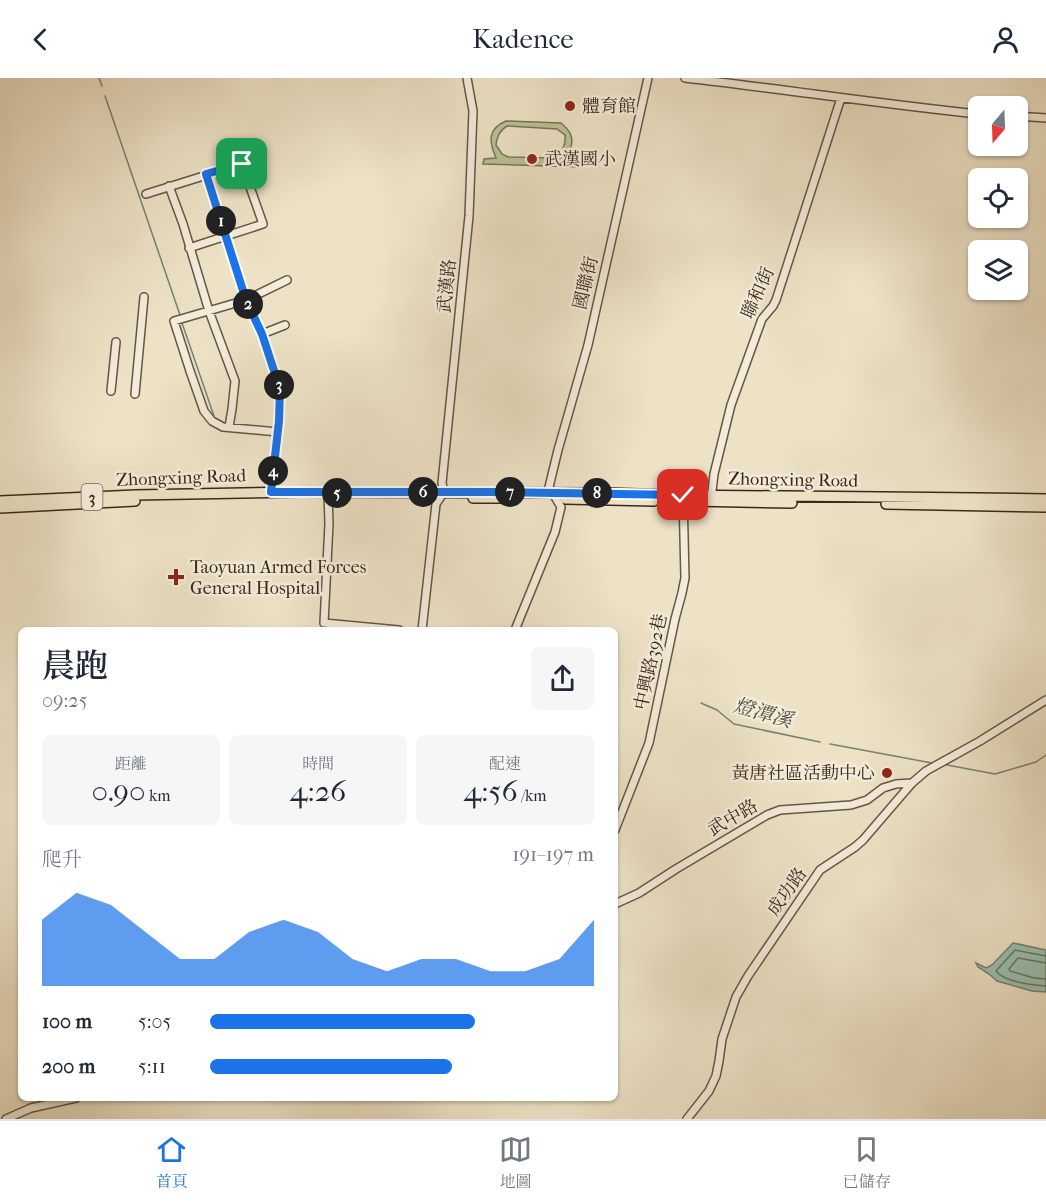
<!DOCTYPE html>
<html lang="zh-TW">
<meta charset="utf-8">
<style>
body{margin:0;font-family:"IM FELL French Canon","Noto Serif TC",serif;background:#f6f6f7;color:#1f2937;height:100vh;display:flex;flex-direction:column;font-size:22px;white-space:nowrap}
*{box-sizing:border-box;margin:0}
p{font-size:20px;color:#747a83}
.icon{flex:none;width:33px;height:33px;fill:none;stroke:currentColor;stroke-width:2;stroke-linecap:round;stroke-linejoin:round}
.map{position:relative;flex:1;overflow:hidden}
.details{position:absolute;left:18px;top:549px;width:600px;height:474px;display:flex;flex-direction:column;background:#fff;border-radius:9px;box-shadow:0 2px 4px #0004}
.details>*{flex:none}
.needle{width:39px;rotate:199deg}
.fabs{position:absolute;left:968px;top:18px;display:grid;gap:12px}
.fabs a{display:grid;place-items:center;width:60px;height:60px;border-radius:9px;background:#fff;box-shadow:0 2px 4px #0004;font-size:30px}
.pin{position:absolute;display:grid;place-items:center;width:51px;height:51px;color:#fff;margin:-26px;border-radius:12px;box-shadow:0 3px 9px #0006}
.km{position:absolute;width:30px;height:30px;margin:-15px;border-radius:50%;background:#222;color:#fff;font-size:16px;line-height:30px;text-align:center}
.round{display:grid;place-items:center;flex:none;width:63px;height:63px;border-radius:9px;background:#f6f6f7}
.summary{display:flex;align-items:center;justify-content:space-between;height:102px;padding:0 24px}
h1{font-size:33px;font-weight:600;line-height:45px}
.metrics{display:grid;grid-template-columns:repeat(3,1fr);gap:9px;height:102px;padding:6px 24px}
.metrics div{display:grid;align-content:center;border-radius:9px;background:#f6f6f7;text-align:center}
.metrics b{font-size:30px;font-weight:600}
.metrics small{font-size:16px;font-weight:400}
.metrics p{font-size:16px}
.chart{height:168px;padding:12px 24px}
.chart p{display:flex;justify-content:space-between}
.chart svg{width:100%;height:108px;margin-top:6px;fill:#1a73e8;opacity:.7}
ul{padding:0 24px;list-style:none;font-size:20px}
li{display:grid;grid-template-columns:96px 72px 1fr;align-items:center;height:45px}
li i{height:15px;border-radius:8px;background:#1a73e8}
header{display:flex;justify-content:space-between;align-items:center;height:78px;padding:0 24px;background:#fff;font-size:27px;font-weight:600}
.tab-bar{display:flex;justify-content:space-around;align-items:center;height:84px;border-top:2px solid #e0e1e3;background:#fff;font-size:16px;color:#747a83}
.tab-bar a{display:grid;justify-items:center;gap:3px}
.tab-bar .active{color:#1a73e8}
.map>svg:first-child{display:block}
.green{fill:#b8c395;stroke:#787658;stroke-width:1.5;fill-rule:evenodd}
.water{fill:#9abfb0;stroke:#738374;stroke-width:1.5}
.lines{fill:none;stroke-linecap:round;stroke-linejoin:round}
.shore{stroke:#6a7466;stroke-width:1.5}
.stream{stroke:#738374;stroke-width:1.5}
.minor-casing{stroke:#665646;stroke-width:10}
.major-casing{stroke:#39281b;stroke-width:12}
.minor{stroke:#f3ecda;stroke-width:7}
.major{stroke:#ede2c6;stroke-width:9}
.route-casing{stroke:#fff;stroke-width:12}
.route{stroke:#1a73e8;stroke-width:8}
.poi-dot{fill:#8f2418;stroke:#f3ecda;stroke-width:2}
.labels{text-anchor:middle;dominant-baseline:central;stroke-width:5;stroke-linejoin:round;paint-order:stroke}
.shield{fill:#f3ecda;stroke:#716354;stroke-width:1.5}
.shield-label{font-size:16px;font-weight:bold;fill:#39281b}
.poi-label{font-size:18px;fill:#39281b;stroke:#f3ecda;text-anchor:start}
.street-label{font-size:18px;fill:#39281b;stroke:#f3ecda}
.water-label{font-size:20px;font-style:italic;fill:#514e40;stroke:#f3ecda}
</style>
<header><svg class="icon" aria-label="back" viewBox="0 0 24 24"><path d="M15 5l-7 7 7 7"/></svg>Kadence<svg class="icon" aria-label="person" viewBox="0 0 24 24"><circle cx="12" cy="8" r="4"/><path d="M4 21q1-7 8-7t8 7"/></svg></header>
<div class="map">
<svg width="1046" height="1041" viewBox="0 0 1046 1041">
<rect width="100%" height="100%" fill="#ede2c6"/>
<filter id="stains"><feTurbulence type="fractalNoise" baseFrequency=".00333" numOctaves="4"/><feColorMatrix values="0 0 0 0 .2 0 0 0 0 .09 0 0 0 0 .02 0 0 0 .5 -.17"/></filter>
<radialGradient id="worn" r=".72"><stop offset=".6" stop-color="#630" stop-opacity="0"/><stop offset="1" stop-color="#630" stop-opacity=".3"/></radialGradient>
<path class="green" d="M506,43L561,45C576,57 575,68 562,81L581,82V89L483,86L484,81L496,80C489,64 487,51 506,43ZM507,48L557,51L565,57C566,68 562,73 554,80L508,79L502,76L496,67C497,59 499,53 507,48Z"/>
<path class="water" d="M1013,865L1046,872V914L1032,913L997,903L989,896L978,889L976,885L986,890L992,887Z"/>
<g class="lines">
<path class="shore" d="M1046,878L1015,872L996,893C1004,904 1033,907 1046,908
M1046,885L1018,880L1009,891L1010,893L1034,900L1046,901"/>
<path class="stream" d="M99,0L102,8
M105,18L180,237
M182,245L214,338
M701,625L717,632L734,646L820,664
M830,666L932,685
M947,687L995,696L1036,684L1046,677"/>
<g class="minor-casing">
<path id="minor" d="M685,0C783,11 880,26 978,36
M1017,38L1046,40
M206,96L246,222L262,256L280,311L279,343L271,414
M169,108L183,146L209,233L235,303L232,331L229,349
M146,116L242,86L263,146L189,170
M262,256L285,247
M111,313L116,264
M135,316L144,219
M278,354L223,349L212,343L204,333L190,293L174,243L246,222L287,202
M328,415L329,446L324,545L399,552
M711,421L714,396L731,327L762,241L773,228L776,222L841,20
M422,552L436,426L444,414L442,405L469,138L473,33L467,0
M515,552L555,454L561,429L549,409L558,372L588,267L648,0
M615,752L649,665L675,541L682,515L685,500L683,417
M615,826L639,815L676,791L767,737L780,732L851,727L867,722L883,710L896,706L912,705
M6,1041L31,1030L76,1020
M687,1041L709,1013L716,998L719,983L722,961L736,919L748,898L820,792L855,769L863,762L912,705L926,693L980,663L1046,622"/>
</g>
<g class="major-casing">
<path id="major" d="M473,420H510
M565,421L654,423
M0,423L136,417L300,414L606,415L674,417L977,420L1046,421
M691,423L792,425
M886,426L1046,429
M0,430L135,423"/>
</g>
<use href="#minor" class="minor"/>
<use href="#major" class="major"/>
</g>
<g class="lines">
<g class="route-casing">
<path id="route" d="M242,86L206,96L246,222L262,256L280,311L279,343L271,414H489L683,417"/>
</g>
<use href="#route" class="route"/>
</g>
<g class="poi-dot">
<circle cx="570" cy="28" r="6"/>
<circle cx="532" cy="81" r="6"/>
<path d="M173 490h6v6h6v6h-6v6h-6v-6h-6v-6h6z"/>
<circle cx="887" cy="695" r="6"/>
</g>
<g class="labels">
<rect class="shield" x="81.5" y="406" width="21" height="26" rx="4.5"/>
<g class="shield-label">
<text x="92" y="419">3</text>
</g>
<g class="poi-label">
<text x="582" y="28">體育館</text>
<text x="544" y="81">武漢國小</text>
<text x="190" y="489">Taoyuan Armed Forces<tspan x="190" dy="21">General Hospital</tspan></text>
<text x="875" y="695" text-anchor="end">黃唐社區活動中心</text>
</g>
<g class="street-label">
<text transform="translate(586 205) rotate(-77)">國聯街</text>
<text transform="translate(447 208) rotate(-84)">武漢路</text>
<text transform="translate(758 215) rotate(-66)">聯和街</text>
<text transform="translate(181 400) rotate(-2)">Zhongxing Road</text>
<text transform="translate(793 402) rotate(1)">Zhongxing Road</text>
<text transform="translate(651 584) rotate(-78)">中興路392巷</text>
<text transform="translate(733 740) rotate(-30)">武中路</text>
<text transform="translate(787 814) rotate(-55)">成功路</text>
</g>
<g class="water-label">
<text transform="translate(763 635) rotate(16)">燈潭溪</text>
</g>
</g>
<rect width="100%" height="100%" filter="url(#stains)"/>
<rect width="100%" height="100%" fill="url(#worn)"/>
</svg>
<div class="fabs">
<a><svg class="needle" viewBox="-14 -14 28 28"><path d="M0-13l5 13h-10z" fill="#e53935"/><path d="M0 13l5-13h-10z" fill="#747a83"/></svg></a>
<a><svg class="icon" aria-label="locate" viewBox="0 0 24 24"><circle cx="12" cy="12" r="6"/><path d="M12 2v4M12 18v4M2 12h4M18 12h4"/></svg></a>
<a><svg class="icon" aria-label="layers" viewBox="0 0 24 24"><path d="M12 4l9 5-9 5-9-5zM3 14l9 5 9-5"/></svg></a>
</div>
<div class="pin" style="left:242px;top:86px;background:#1e9e55"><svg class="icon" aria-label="arrive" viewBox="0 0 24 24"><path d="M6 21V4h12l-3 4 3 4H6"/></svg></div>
<div class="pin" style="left:683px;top:417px;background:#d93025"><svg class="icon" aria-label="check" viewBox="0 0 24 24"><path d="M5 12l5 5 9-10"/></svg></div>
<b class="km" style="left:221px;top:143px">1</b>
<b class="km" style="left:248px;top:226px">2</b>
<b class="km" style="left:279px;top:307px">3</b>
<b class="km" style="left:273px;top:393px">4</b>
<b class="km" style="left:337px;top:415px">5</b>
<b class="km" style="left:423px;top:414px">6</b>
<b class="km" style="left:510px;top:414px">7</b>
<b class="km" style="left:597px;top:415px">8</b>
<section class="details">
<div class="summary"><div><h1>晨跑</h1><p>09:25</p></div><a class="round"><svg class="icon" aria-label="share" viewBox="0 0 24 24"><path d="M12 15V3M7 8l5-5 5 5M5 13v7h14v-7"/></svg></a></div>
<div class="metrics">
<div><p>距離</p><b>0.90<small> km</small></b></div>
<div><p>時間</p><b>4:26</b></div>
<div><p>配速</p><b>4:56<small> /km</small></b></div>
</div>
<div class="chart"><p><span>爬升</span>191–197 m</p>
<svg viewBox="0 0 160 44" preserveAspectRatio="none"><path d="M0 44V17L10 6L20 11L30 22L40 33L50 33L60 22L70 17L80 22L90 33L100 38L110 33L120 33L130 38L140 38L150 33L160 17V44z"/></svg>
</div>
<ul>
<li><b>100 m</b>5:05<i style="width:69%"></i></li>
<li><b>200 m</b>5:11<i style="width:63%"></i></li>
</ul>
</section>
</div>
<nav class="tab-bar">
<a class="active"><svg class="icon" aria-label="home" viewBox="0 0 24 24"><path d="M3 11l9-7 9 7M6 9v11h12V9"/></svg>首頁</a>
<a><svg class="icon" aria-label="map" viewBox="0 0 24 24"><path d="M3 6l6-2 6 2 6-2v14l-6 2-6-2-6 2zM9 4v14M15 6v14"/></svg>地圖</a>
<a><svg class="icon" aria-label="saved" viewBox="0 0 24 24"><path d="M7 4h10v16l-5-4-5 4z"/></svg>已儲存</a>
</nav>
